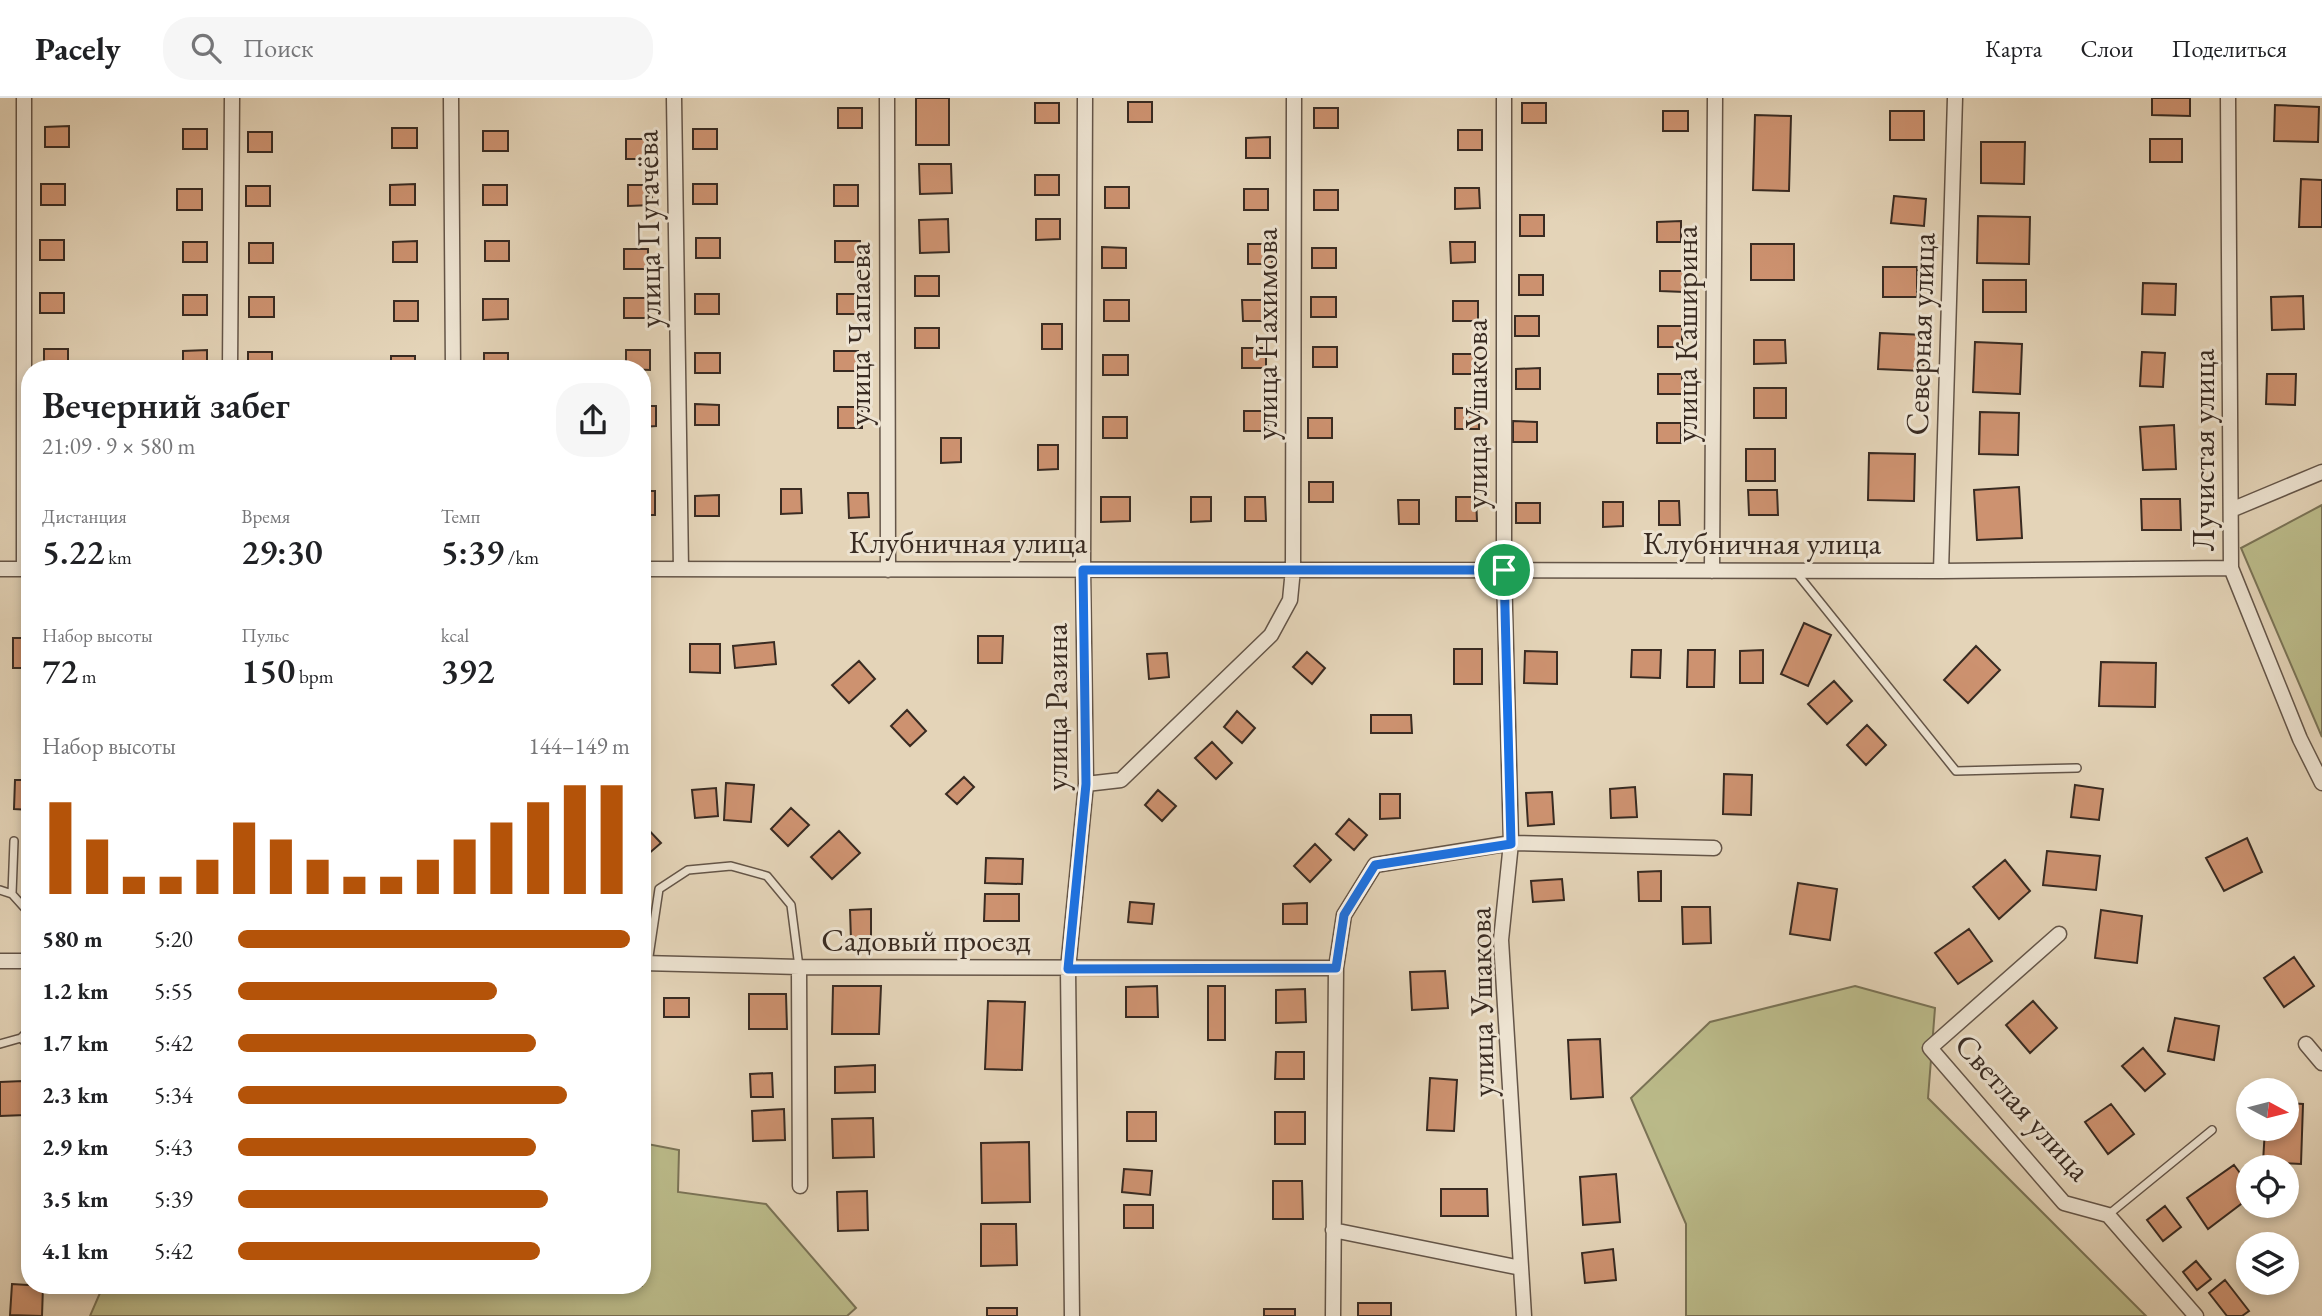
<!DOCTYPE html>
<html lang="ru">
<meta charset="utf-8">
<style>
body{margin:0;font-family:"EB Garamond",serif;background:#f6f6f6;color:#202124;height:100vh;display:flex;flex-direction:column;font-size:26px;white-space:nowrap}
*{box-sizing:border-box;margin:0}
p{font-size:23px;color:#757577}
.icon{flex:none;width:38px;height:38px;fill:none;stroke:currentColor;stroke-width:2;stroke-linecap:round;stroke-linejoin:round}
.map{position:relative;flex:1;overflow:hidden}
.side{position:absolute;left:21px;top:262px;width:630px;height:934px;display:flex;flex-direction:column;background:#fff;border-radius:28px;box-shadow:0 4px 10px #0003}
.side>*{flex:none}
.needle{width:46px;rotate:97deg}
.buttons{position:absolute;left:2236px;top:980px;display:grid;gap:14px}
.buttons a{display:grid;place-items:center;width:63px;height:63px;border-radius:50%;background:#fff;box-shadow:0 4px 10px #0003;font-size:35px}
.pin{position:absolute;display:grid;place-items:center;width:60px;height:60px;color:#fff;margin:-30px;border:4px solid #fff;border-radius:50%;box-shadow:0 2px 7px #0007}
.round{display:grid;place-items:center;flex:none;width:74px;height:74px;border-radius:28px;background:#f6f6f6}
.summary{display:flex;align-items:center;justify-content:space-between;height:119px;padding:0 21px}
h1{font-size:38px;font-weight:600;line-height:52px}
.figures{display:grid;grid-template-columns:repeat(3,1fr);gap:10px;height:119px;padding:7px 21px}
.figures div{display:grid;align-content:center}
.figures b{font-size:35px;font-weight:600}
.figures small{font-size:19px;font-weight:400}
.figures p{font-size:19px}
.chart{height:196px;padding:14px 21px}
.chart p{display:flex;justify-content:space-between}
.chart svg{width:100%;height:126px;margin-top:7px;stroke:#b45309;stroke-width:6}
ul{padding:0 21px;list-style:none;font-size:23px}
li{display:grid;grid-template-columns:112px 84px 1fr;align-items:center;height:52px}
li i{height:18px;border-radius:9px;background:#b45309}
header{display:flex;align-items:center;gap:42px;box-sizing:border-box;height:98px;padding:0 35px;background:#fff;border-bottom:2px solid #e0e0e0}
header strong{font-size:33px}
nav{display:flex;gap:38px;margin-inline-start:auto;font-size:24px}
.search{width:490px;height:63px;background:#f6f6f6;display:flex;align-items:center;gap:18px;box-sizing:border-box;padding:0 24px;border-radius:28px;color:#757577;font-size:26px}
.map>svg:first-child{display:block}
.green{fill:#bbbb8a;stroke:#7a7356;stroke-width:2}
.building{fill:#cd9270;stroke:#392b22;stroke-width:2}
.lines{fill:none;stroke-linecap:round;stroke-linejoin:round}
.lane-casing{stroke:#645548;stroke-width:10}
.street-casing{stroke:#645548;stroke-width:17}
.lane{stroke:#ede3d1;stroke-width:7}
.street{stroke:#ede3d1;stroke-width:14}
.route-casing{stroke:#fff;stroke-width:14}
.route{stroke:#1a73e8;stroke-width:9}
.labels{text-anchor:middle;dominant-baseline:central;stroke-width:6;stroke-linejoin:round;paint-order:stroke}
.street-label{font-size:32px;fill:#392b22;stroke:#ede3d1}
</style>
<header>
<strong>Pacely</strong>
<div class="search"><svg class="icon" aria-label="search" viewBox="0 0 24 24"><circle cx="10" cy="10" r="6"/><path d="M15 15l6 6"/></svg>Поиск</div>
<nav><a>Карта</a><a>Слои</a><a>Поделиться</a></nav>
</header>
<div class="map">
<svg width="2322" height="1218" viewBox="0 0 2322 1218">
<rect width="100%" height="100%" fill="#e4d4b8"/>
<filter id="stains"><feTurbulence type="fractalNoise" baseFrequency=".00286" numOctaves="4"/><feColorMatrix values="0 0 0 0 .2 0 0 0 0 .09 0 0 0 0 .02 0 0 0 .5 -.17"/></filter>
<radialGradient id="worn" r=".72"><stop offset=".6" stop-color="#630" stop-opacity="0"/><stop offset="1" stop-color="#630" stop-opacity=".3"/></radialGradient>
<path class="green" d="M2322,407V639L2241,450Z
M1855,888L1935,910L1928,1000L2146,1218H1686V1126L1631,1000L1710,924Z
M642,1045L679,1052L678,1094L766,1106L856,1210L847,1218H90L103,1188H642Z"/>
<path class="building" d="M916,0H949V47H916Z
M2152,0H2190V18L2152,17Z
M1128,4H1152V24H1128Z
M1035,5H1059V25H1035Z
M1522,5H1546V25H1522Z
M2275,7L2319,9L2318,44L2274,43Z
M838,10H862V30H838Z
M1314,10H1338V30H1314Z
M1663,13H1688V33H1663Z
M1890,13H1924V42H1890Z
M1755,17L1791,18L1789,93L1753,92Z
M69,28V49H45V29Z
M392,30H417V50H392Z
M183,31H207V51H183Z
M693,31H717V51H693Z
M1458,32H1482V52H1458Z
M483,33H508V53H483Z
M248,34H272V54H248Z
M1270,39V60H1246V40Z
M626,41H650V61H626Z
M2150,41H2182V64H2150Z
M1981,44H2025L2024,86L1981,85Z
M919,66H951L952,95L920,96Z
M1035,77H1059V97H1035Z
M2301,81L2322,82V129H2299Z
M41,86H65V107H41Z
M415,86V107H390V87Z
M693,86H717V106H693Z
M483,87H507V107H483Z
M628,87H652V107L628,108Z
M834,87H858V108H834Z
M246,88H270V108H246Z
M1105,89H1129V110H1105Z
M1455,90H1479L1480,110L1455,111Z
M177,91H202V112H177Z
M1244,91H1268V112H1244Z
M1314,92H1338V112H1314Z
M1894,98L1926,101L1924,128L1891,125Z
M1520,117H1544V138H1520Z
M1978,118L2030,119L2029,166L1977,165Z
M948,121L949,154L920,155L919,122Z
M1036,121H1060V141L1036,142Z
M1681,123V144H1657V124Z
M696,140H720V160H696Z
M40,142H64V162H40Z
M417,143V164H393V144Z
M485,143H509V163H485Z
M835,143H860V164H835Z
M183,144H207V164H183Z
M1450,144H1475V164L1451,165Z
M249,145H273V165H249Z
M1248,146H1272V166H1248Z
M1751,146H1794V182H1751Z
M1102,149L1126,150V170H1102Z
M1312,150H1336V170H1312Z
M624,151H648V171H624Z
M1883,169H1917V199H1883Z
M1660,173H1684V194L1660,193Z
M1519,177H1543V197H1519Z
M915,178H939V198H915Z
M1983,182H2026V214H1983Z
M2143,185L2176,186L2175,217L2142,216Z
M40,195H64V215H40Z
M695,196H719V216H695Z
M837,196H862L861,216H837Z
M183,197H207V217H183Z
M2303,198L2304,231L2272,232L2271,199Z
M249,199H274V219H249Z
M1311,199H1336V219H1311Z
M624,200H648V220H624Z
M483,201H508V221L483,222Z
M1104,202H1129V223H1104Z
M1242,202H1267V223H1243Z
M394,203H418V223H394Z
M1453,203H1478V223H1453Z
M1515,218H1539V238H1515Z
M1042,226H1062V251H1042Z
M1658,228H1682V249H1658Z
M915,230H939V250H915Z
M1880,235L1925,237L1923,273L1878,271Z
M1754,242H1785L1786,265L1754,266Z
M1975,244L2022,246L2020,296L1973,294Z
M1313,249H1337V269H1313Z
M1242,250H1266V270H1242Z
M44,251H68V271H44Z
M207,252V271H183V253Z
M626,252H650V272L626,271Z
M834,253H858L859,273H834Z
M248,254H272V271H248Z
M2142,254L2165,255L2163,289L2140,288Z
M484,255H508V271H484Z
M695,255H720V275H695Z
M1453,256H1477V276H1453Z
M1103,257H1128V277H1103Z
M391,258H415V271H391Z
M1540,270V291H1516V271Z
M1658,276H1682V296H1658Z
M2267,276H2296L2295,307L2266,306Z
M1754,290H1786V320H1754Z
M695,306L719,307V327H695Z
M642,308H656V328L642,329Z
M838,309H862V330H838Z
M1455,310H1479V331H1455Z
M1244,313H1268V333H1244Z
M1980,314L2019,315L2018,357L1979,356Z
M1103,319H1127V340H1103Z
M1308,320H1332V340H1308Z
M1513,323L1537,324V344H1513Z
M1657,325H1681V345H1657Z
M2174,327L2176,371L2143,372L2140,329Z
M941,340H961V364L941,365Z
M1038,347H1058V371L1038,372Z
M1746,351H1775V383H1746Z
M1869,355L1915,356L1914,403L1868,402Z
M1309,384H1333V404H1309Z
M2019,389L2022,440L1977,442L1974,392Z
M781,391H801L802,415L781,416Z
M1748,392H1777L1778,417H1749Z
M642,393H655V417H642Z
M848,395H868L869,419L849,420Z
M719,397V418H695V398Z
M1101,399H1130V423L1101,424Z
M1191,399H1211V423L1191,424Z
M1245,399H1265L1266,423H1245Z
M1456,399H1476L1477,423H1456Z
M2141,401H2180L2181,432H2142Z
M1398,402H1419V426H1399Z
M1659,403H1679L1680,427H1659Z
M1603,404H1623V428L1603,429Z
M1516,405H1540V425H1516Z
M1804,525L1831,537L1808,588L1781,576Z
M978,538H1003L1002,565H978Z
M13,540H30V570H13Z
M774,544L776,566L735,570L733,548Z
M690,546H720V575L690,574Z
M1976,548L2000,572L1968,605L1944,582Z
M1454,551H1482V586H1454Z
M1632,552H1661L1660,580L1631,579Z
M1688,552H1715L1714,589H1687Z
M1763,552V585H1740V553Z
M1525,553L1557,554V586L1524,585Z
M1307,554L1325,570L1312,586L1293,569Z
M1167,555L1169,579L1149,581L1147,556Z
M859,563L875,581L849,605L832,587Z
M2101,564L2156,565L2155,609L2099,608Z
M1834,583L1852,603L1827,626L1808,606Z
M907,612L926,633L910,648L891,628Z
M1237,613L1255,630L1242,645L1224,629Z
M1371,617H1411L1412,635H1371Z
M1867,627L1886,647L1866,667L1847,647Z
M1212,644L1232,665L1216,681L1195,660Z
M1724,676L1752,677L1751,717L1723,716Z
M964,679L974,689L957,706L946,696Z
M15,682H30V712L14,711Z
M726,685L754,687L751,724L724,722Z
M2075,687L2103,691L2099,722L2071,719Z
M1635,689L1637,719L1611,720L1610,691Z
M716,690L718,718L695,720L692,692Z
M1158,692L1176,708L1162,723L1145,707Z
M1552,694L1554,726L1528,728L1526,695Z
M1380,696H1400V720L1380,721Z
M791,710L809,727L788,748L771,731Z
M1349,721L1367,737L1354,752L1336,736Z
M642,725L661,745L646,758L642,754Z
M839,733L860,755L832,781L811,759Z
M2247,740L2262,774L2224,793L2206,760Z
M1315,746L1331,762L1310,784L1294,768Z
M2047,753L2100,758L2096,792L2043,787Z
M986,760L1023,761L1022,786L985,785Z
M2005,762L2030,793L1999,821L1973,789Z
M1661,773V803H1639L1638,774Z
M1562,781L1564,802L1533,804L1531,783Z
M1798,785L1837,791L1830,842L1790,836Z
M985,796H1019V823H984Z
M1130,804L1154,806L1152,826L1128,824Z
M1307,805V826H1283V806Z
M1682,809H1710L1711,845L1683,846Z
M871,811V841L851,842L850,812Z
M2101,812L2142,818L2137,865L2095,860Z
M1969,831L1992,863L1958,886L1935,855Z
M2294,859L2314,888L2284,909L2264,880Z
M1445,873L1448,910L1412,912L1410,874Z
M833,888H881L879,936H832Z
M1157,888L1158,919H1126V889Z
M1208,888H1225V942H1208Z
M1305,891L1306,924L1276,925V892Z
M749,896H786L787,931H749Z
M664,900H689V919H664Z
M988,903L1025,904L1022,972L985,971Z
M2033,903L2057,930L2030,955L2006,927Z
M2175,920L2219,928L2214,962L2168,953Z
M1600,941L1603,999L1571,1001L1568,942Z
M2143,950L2165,976L2145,993L2122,968Z
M1276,954H1304V981H1275Z
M875,967V994L835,995V969Z
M772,975L773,999H751L750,976Z
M1430,980L1457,982L1454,1033L1427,1032Z
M23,983L25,1017L0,1018V984Z
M2287,1005L2303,1006L2301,1066L2263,1064L2265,1031H2287Z
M2111,1006L2134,1036L2108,1056L2085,1024Z
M784,1011L785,1042L753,1043L752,1013Z
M1127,1014H1156V1043H1127Z
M1275,1014H1305V1046H1275Z
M873,1020L874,1059L833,1060L832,1021Z
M1029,1044L1030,1104L982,1105L981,1045Z
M2234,1067L2249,1087V1100L2208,1131L2187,1100Z
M1124,1071L1152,1073L1150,1097L1122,1094Z
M1616,1076L1620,1124L1583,1127L1580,1079Z
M1273,1083H1302L1303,1121H1273Z
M1441,1091H1487L1488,1118H1441Z
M867,1093L868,1132L838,1133L837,1094Z
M1124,1107H1153V1130H1124Z
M2165,1108L2181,1129L2163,1143L2147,1122Z
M981,1126H1016L1017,1167L981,1168Z
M1613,1151L1616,1182L1585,1185L1582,1155Z
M2196,1163L2211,1181L2197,1192L2183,1174Z
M2225,1182L2249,1213L2242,1218H2227L2209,1195Z
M12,1186L43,1188L42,1218L10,1217Z
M1358,1205H1391V1218H1358Z
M987,1210H1017V1218H987Z
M1264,1211H1295V1218H1264Z"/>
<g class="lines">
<g class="lane-casing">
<path id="lane" d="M1795,473L1956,673L2077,670
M0,792L12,796L30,816
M12,796L14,743
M648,865L659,791L688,772L731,768L767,778L791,807L799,869
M21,940L30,949
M0,946L21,940L30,931
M2108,1117L2212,1032"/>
</g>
<g class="street-casing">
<path id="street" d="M451,0L453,271
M674,0L681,471
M887,0L888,472
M1504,0V472L1511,745L1501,842L1524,1218
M2228,0L2231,470L2300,641L2322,685
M230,271L232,0
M2231,412L2322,374
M0,471H30
M24,471V0
M642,471L1941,473L2231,470
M1712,473L1715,0
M1941,473L1955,0
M1086,686L1121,682L1271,537L1290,502L1293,471L1294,0
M2059,836L1930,950L2064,1105L2108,1117L2196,1218
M0,863H30
M642,865L799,869L1336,870L1344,817L1375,767L1511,745L1714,750
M799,869L800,1088
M2306,946L2322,965
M1333,1132L1521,1170
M1072,1218L1068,871L1086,686L1083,472L1085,0
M1333,1218L1336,870"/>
</g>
<use href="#lane" class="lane"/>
<use href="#street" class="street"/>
</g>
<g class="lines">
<g class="route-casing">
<path id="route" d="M1083,472H1504L1511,746L1375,767L1344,817L1336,870L1068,871L1086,686Z"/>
</g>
<use href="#route" class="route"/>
</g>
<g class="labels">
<g class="street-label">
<text transform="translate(648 131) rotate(-91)">улица Пугачёва</text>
<text transform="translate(859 236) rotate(-90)">улица Чапаева</text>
<text transform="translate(1266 236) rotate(-90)">улица Нахимова</text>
<text transform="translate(1686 236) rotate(-90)">улица Каширина</text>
<text transform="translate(1920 236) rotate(-88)">Северная улица</text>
<text transform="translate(1476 316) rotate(-90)">улица Ушакова</text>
<text transform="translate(2203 352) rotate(-90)">Лучистая улица</text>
<text x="968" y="444">Клубничная улица</text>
<text x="1762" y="445">Клубничная улица</text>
<text transform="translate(1056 609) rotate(-90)">улица Разина</text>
<text x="926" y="842">Садовый проезд</text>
<text transform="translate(1481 904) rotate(-91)">улица Ушакова</text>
<text transform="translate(2023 1009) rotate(48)">Светлая улица</text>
</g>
</g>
<rect width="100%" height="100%" filter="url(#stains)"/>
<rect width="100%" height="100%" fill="url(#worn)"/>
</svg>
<div class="buttons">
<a><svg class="needle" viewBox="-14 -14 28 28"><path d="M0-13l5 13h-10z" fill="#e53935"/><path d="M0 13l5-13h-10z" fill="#757577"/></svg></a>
<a><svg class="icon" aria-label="locate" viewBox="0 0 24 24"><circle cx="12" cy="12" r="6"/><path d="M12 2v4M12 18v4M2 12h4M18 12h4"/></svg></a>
<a><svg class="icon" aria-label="layers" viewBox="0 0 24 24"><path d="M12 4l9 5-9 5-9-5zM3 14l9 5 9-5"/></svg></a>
</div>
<div class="pin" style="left:1504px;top:472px;background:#1e9e55"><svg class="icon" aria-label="arrive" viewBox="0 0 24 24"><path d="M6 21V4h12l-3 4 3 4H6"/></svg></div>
<section class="side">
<div class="summary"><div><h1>Вечерний забег</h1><p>21:09 · 9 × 580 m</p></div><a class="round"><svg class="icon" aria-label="share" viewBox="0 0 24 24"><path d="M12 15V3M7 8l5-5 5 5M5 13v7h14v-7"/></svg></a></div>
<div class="figures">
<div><p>Дистанция</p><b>5.22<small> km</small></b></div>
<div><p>Время</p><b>29:30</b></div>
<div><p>Темп</p><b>5:39<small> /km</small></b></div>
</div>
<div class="figures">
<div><p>Набор высоты</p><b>72<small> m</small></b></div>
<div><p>Пульс</p><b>150<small> bpm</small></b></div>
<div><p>kcal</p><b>392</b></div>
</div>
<div class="chart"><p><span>Набор высоты</span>144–149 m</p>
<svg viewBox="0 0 160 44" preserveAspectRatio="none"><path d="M5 44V12M15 44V25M25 44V38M35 44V38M45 44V32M55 44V19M65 44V25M75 44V32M85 44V38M95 44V38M105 44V32M115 44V25M125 44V19M135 44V12M145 44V6M155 44V6"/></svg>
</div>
<ul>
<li><b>580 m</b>5:20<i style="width:100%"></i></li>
<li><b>1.2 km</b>5:55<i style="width:66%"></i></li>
<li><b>1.7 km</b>5:42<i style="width:76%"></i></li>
<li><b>2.3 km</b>5:34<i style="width:84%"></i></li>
<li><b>2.9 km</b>5:43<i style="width:76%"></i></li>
<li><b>3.5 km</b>5:39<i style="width:79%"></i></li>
<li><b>4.1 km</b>5:42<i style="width:77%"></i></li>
</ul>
</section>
</div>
